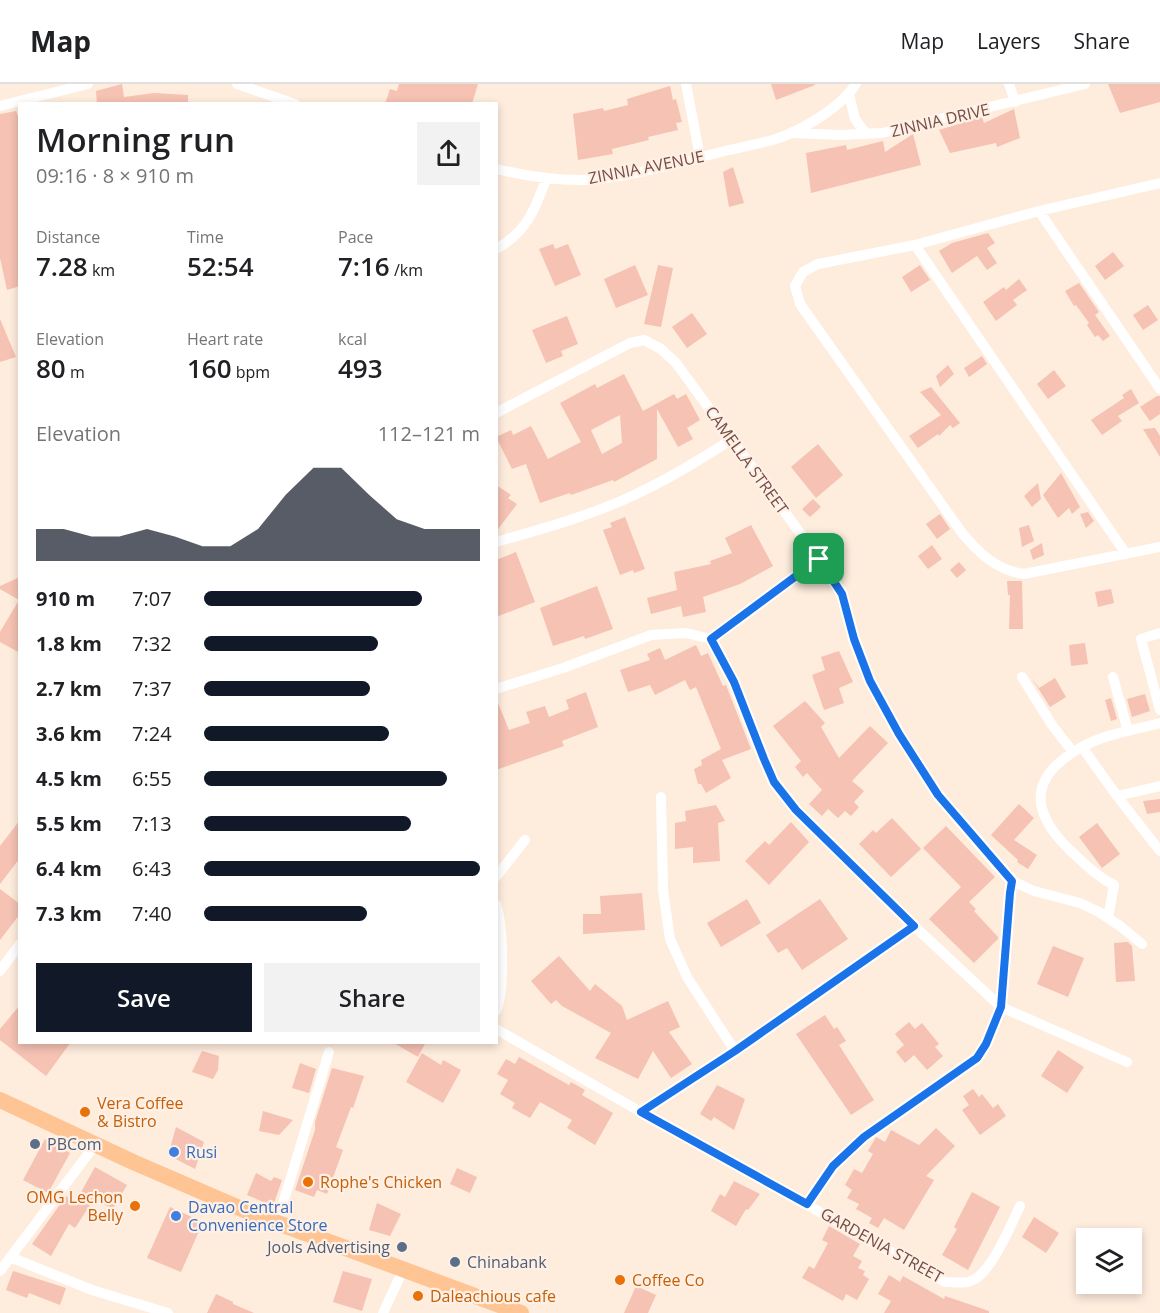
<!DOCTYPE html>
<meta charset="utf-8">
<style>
body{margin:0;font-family:"Open Sans",sans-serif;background:#f2f2f2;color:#202124;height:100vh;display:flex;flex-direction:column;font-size:22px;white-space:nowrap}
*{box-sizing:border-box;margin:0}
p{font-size:20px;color:#757577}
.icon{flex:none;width:33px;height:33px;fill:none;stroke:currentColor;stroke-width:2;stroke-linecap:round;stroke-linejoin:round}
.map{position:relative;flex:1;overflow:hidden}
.sheet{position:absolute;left:18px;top:18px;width:480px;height:942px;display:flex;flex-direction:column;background:#fff;border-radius:0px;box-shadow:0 3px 9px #0003}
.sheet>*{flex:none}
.fabs{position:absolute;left:1076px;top:1144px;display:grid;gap:12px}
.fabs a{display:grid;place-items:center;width:66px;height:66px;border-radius:0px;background:#fff;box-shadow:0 3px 9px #0003;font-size:30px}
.pin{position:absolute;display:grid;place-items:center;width:51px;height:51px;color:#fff;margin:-26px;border-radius:12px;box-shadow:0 3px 9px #0006}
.round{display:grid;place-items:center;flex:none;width:63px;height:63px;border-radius:0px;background:#f2f2f2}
.headline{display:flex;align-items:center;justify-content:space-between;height:102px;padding:0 18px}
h1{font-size:33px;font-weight:600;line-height:45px}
.figures{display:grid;grid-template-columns:repeat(3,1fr);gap:9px;height:102px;padding:6px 18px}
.figures div{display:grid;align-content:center}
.figures b{font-size:26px;font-weight:600}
.figures small{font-size:16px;font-weight:400}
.figures p{font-size:16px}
.chart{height:168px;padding:12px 18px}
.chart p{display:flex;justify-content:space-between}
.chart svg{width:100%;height:108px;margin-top:6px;fill:#111827;opacity:.7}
.cta{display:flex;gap:12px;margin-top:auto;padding:12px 18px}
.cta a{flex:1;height:69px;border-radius:0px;background:#111827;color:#fff;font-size:24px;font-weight:600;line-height:69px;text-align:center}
.cta a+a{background:#f2f2f2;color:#202124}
ul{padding:0 18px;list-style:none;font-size:20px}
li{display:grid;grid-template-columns:96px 72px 1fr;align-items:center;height:45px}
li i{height:15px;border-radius:8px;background:#111827}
header{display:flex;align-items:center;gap:36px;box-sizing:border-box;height:84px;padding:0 30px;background:#fff;border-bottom:2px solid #e0e0e0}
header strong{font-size:28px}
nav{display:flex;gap:33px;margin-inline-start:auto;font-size:21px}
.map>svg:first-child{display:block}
.building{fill:#f5c2b3;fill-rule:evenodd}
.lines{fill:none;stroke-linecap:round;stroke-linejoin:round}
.minor{stroke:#fff;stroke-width:10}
.primary{stroke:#ffc493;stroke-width:16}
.route-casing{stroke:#fff;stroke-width:12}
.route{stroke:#1a73e8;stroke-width:8}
.food-dot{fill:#e8710a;stroke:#fff0e5;stroke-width:2}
.service-dot{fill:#5c6f8a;stroke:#fff0e5;stroke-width:2}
.shop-dot{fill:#3f7fe0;stroke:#fff0e5;stroke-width:2}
.labels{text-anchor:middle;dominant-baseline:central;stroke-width:4.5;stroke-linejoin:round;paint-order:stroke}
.street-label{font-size:16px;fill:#754d44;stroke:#fff0e5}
.food-label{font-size:16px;fill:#c56008;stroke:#fff0e5;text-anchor:start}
.service-label{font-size:16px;fill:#4e5e75;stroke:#fff0e5;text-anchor:start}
.shop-label{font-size:16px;fill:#366cbe;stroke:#fff0e5;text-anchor:start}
</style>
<header>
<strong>Map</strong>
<nav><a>Map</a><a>Layers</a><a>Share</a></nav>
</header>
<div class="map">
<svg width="1160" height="1229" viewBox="0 0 1160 1229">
<rect width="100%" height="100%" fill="#feecdd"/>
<path class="building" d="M122,0L124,13L154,9L188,11V20H97L96,7Z
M399,0H478L472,20H385L390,5L397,7Z
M771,0H815V1L776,16Z
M1108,0H1160V18L1120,29Z
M670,2L673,16L676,15L682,38L676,39L678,46L648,53L649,56L612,65L613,70L578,76L573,30L603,24L604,27L628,21L627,15Z
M1014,25L1020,54L997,63L996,59L950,69L939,46L982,33L984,39Z
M16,27L20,38V202L7,206L0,174V30Z
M913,50L921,81L811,109L806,69L846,61L847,66L883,57L885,68Z
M733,83L744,119L729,123L723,88Z
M988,149L995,159L987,164L997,179L987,186L977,172L952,189L939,167L952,159Z
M553,160L555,165L568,160L581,191L555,202L539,165Z
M1113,168L1124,182L1105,196L1095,182Z
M635,181L648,211L616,224L604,195Z
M658,181L673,184L661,243L644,240Z
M920,181L930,196L911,208L902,193Z
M1019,195L1027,206L1013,216L1017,221L996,237L983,218L1004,203L1006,206Z
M1079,199L1099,228L1095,231L1110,252L1103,257L1098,251L1095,253L1087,241L1089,239L1076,221L1074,222L1065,207Z
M1148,221L1158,236L1143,246L1133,231Z
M692,229L707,250L687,264L672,243Z
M567,232L578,260L561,267L563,272L546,279L532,246Z
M0,235L16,273L0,278Z
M982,272L987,280L969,293L964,284Z
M948,281L954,290L940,303L936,292Z
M1054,286L1066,302L1048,315L1037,300Z
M624,290L643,327L674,310L677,315L686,310L700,336L687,344L693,355L678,363L657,325V375L614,398L613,396L571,411L570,409L540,419L526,380L512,385L496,353L511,346L513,351L531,342L548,375L581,358L560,319L595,300L597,304ZM620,331L622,359L602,370L591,346Z
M931,303L960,339L953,344L950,341L939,352L938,350L918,364L909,352L941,331L920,308Z
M1131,305L1139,319L1118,332L1122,337L1102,351L1091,336L1124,314L1122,311Z
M1157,312H1160V330L1150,337L1140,323Z
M1155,344L1160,352V373L1143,345Z
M818,360L843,391L816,414L791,383Z
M1061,389L1080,423L1072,430L1069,424L1058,434L1043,411Z
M1038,399L1041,415L1032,423L1024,412Z
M496,401L511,411L508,414L517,420L496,448Z
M813,415L821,423L810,433L802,425Z
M1088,428L1094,437L1086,444L1080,430Z
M940,430L950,445L937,455L926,440Z
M625,433L645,485L634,489L633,486L620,491L603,446L612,443L610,439Z
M751,441L773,482L740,500L703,513L706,528L683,533L681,522L651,530L647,514L677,506L674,488L711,480L710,477L732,469L725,454Z
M1029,441L1034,457L1022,463L1019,444Z
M1042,459L1044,471L1033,476L1030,466Z
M932,461L942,475L928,485L918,472Z
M516,468L535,518L496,533V476Z
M959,478L966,486L957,494L950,486Z
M20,493V569L0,558V548L19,516L0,505V502Z
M1007,497H1022L1023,545H1009L1010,511H1008Z
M597,502L613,545L585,555L584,552L553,562L540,524Z
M1111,505L1114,519L1098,523L1095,508Z
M1085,559L1088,580L1071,582L1069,561Z
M696,561L701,572L708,569L723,602L726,601L751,665L722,676L731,694L706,709L701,700H698L694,685L702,681L701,676L721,665L696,603L690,606L685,596L655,611L650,601L628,608L620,586L650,576L647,570L660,564L665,576Z
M839,567L853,598L839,604L844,619L824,626L812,591L825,586L821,573Z
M1031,593L1039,604L1055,594L1066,613L1050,623Z
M586,608L598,643L562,657L564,662L496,686V614L509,646L530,639L526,628L545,622L549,633L569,625L566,616Z
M1145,610L1150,627L1132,633L1127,615Z
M1111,614L1117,635L1111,637L1105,616Z
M805,617L825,639L821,643L839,674L870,642L888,659L852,697L864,707L854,718L859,723L851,732L845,727L838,734L828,725L822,732L809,720L822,706L807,689L803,693L795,683L801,677L773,642Z
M1160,715V728L1147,730L1143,717Z
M1019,720L1034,734L1014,756L1037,771L1028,785L1017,778L1018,776L991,751Z
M716,721L725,737L718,739L720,777L693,779V763L675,765V739L686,737L685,727Z
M892,734L921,765L891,793L859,760L873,746L876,749Z
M20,736V774L0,800V762Z
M791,738L809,758L769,801L745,777L765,757L769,761Z
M1097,739L1120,770L1102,784L1079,753Z
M946,742L995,793L969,818L976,825L974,827L998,853V855L974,879L929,835L961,803L923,764Z
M0,805L20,820V830L0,856Z
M642,809L645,846L583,850V830H601L600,812Z
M747,815L761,839L721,863L707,839Z
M820,815L848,855L802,886L787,864L778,869L766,851Z
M1128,858L1132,862L1135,897L1116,898L1114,859Z
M1053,862L1084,874L1068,913L1037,900Z
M559,872L590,907L595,900L622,922L627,936L668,917L680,943L669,948L692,980L671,994L653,967L638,995L595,974L611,949L562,922L556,916L551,920L531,897Z
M20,921V958H71L46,992L0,956V945Z
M825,931L834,945L837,943L846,957L839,961L874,1016L851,1031L796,950Z
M909,938L915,945L922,939L939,960L935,963L943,972L927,986L914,971L905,979L896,968L904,961L895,950Z
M392,958H426L418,973Z
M1058,966L1084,983L1067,1009L1041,992Z
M202,967L219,972L218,986L213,995L192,988Z
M422,969L441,981L443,976L461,986L443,1019L406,998Z
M519,973L569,1001L571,998L585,1006L582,1011L613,1029L595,1061L567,1044L572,1036L540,1018L530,1034L512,1024L515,1019L500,1010L508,996L497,990L506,975L515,980Z
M300,979L316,985L309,1009L292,1004Z
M332,984L364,992L353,1024L351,1023L336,1063L343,1066L327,1110L317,1106L314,1113L295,1106L315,1046V1038Z
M717,1001L745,1015L734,1046L714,1033L711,1037L700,1030Z
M973,1005L979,1013L982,1010L993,1024L998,1020L1006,1032L980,1051L962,1026L969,1021L963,1012Z
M263,1027L293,1036L279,1051L259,1047Z
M176,1043L204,1058L195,1085L168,1071Z
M936,1044L955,1062L926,1092L934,1096L904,1146L884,1134L878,1144L869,1139L872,1134L856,1125L859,1120L847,1114L852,1106L845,1101L854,1085L862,1089L873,1070L868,1067L876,1053L885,1058L891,1046L919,1061Z
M45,1055L70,1069L48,1109L23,1096Z
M95,1083L127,1101L113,1125L94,1115L75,1144L69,1140L51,1172L32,1160L66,1112L75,1119Z
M457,1084L477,1093L470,1109L450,1100Z
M256,1089L271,1097L274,1093L282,1096L273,1122L247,1111Z
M734,1097L760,1110L748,1126L746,1125L736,1142L711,1127L720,1110L725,1113Z
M972,1108L1000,1123L968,1186L942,1171L957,1145L954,1143Z
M377,1119L401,1130L390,1152L369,1146Z
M170,1123L203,1138L181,1188L147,1174Z
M1034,1133L1059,1149L1046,1169L1022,1153Z
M829,1142L860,1160L853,1172L862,1177L858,1184L865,1187L863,1191L869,1195L857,1216L846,1210L843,1217L802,1194L809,1182L814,1185L828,1159L822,1156Z
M13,1187L66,1204L60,1221L29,1209L27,1214L6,1206Z
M343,1187L372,1195L362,1227L333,1218Z
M889,1191L900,1198L903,1192L944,1215L945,1212L989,1227V1229H884L891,1217L878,1210Z
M636,1202L656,1211L648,1229H624Z
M216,1210L233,1218V1220L254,1229H207Z"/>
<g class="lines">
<path class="minor" d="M237,0L295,20
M686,0L700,73
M1009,0L1015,18
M849,10L855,35L866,50
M0,22L88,0
M793,49L840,51L882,49L1085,0
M496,85C526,92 556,97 587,96C633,93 680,78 725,67C748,61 775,58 795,47C818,36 841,21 856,0
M1160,99L1039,127L915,161L818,180L803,188L795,202L800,220L962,449C979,469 996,486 1024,490L1160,463
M1039,127L1160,305
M915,161L1126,470
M496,165C526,149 536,124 546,95
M496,329L630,259L644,256L661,265L676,279L819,475L842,510L854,555L870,597L899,650L938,711L995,780L1012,797L1034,807L1080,819L1099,828L1120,842L1142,860
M496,458C542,445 589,432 632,412C667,396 700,376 732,355
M1160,549L1141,555L1160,626
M711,555L819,475
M1022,593L1052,641L1073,668
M1113,593L1128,647
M496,605L563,584L651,551L686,549L711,555L734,598L763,675L775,697L796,726L914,842L1001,923L1127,978
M1082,663L1117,712L1160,767
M1117,712L1160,702
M661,713L663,806L670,855L687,893L735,967
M496,793L525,756
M496,820C503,840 505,907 496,927
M1108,834L1114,801C1098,793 1087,782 1074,770C1031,730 1026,695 1080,664C1104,650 1134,646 1160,639
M0,887L20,860
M496,945L641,1028L945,1198C952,1198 961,1199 968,1198C990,1194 1011,1140 1020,1122
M641,1028L735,967L914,842
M807,1120L833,1082L864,1053L977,974L986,960L1001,923L1009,809L1012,797
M277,1139L329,968
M10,1173L92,1206L168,1229
M0,1187L95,1061
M383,1229L403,1186"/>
<path class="primary" d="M0,1016L133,1078L251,1129L521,1229"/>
</g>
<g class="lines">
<g class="route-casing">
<path id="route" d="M819,475L842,510L854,555L870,597L899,650L938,711L1012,797L1010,809L1001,923L986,960L977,974L864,1053L833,1082L807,1120L641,1028L735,967L914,842L796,726L774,698L764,675L734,598L711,555Z"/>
</g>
<use href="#route" class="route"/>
</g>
<g class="food-dot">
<circle cx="85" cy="1028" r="6"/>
<circle cx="308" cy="1098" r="6"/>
<circle cx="135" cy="1122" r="6"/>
<circle cx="620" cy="1196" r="6"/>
<circle cx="418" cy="1212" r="6"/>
</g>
<g class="service-dot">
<circle cx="35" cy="1060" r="6"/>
<circle cx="402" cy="1163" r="6"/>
<circle cx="455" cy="1178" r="6"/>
</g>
<g class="shop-dot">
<circle cx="174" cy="1068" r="6"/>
<circle cx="176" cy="1132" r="6"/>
</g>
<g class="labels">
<g class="street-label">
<text transform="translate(940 36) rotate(-13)">ZINNIA DRIVE</text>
<text transform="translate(646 83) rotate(-11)">ZINNIA AVENUE</text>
<text transform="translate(747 376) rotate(54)">CAMELLA STREET</text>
<text transform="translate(882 1161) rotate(29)">GARDENIA STREET</text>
</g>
<g class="food-label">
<text x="97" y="1019">Vera Coffee<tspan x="97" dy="18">&amp; Bistro</tspan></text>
<text x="320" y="1098">Rophe's Chicken</text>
<text x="123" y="1113" text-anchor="end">OMG Lechon<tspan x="123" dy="18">Belly</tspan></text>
<text x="632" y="1196">Coffee Co</text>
<text x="430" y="1212">Daleachious cafe</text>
</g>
<g class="service-label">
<text x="47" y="1060">PBCom</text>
<text x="390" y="1163" text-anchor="end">Jools Advertising</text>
<text x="467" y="1178">Chinabank</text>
</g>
<g class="shop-label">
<text x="186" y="1068">Rusi</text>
<text x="188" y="1123">Davao Central<tspan x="188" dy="18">Convenience Store</tspan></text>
</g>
</g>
</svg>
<div class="fabs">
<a><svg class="icon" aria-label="layers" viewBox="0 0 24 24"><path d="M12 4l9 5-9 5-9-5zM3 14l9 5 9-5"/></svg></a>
</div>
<div class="pin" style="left:819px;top:475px;background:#1e9e55"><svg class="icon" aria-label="arrive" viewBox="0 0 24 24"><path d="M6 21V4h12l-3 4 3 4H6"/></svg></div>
<section class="sheet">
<div class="headline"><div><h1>Morning run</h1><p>09:16 · 8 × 910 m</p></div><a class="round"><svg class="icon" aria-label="share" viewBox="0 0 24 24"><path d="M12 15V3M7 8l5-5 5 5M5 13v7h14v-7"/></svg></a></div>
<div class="figures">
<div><p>Distance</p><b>7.28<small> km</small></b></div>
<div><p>Time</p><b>52:54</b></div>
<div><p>Pace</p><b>7:16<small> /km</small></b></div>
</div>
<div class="figures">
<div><p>Elevation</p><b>80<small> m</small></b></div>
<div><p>Heart rate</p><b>160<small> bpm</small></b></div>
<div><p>kcal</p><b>493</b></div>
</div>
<div class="chart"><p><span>Elevation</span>112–121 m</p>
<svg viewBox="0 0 160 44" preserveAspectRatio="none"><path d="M0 44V31L10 31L20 34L30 34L40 31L50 34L60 38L70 38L80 31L90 17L100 6L110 6L120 17L130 27L140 31L150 31L160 31V44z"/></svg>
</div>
<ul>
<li><b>910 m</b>7:07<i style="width:79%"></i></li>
<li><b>1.8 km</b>7:32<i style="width:63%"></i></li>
<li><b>2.7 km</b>7:37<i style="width:60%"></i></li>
<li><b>3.6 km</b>7:24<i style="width:67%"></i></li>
<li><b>4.5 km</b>6:55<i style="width:88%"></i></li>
<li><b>5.5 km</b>7:13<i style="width:75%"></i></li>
<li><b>6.4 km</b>6:43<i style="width:100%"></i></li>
<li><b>7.3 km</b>7:40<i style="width:59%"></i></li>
</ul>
<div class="cta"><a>Save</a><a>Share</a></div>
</section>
</div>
